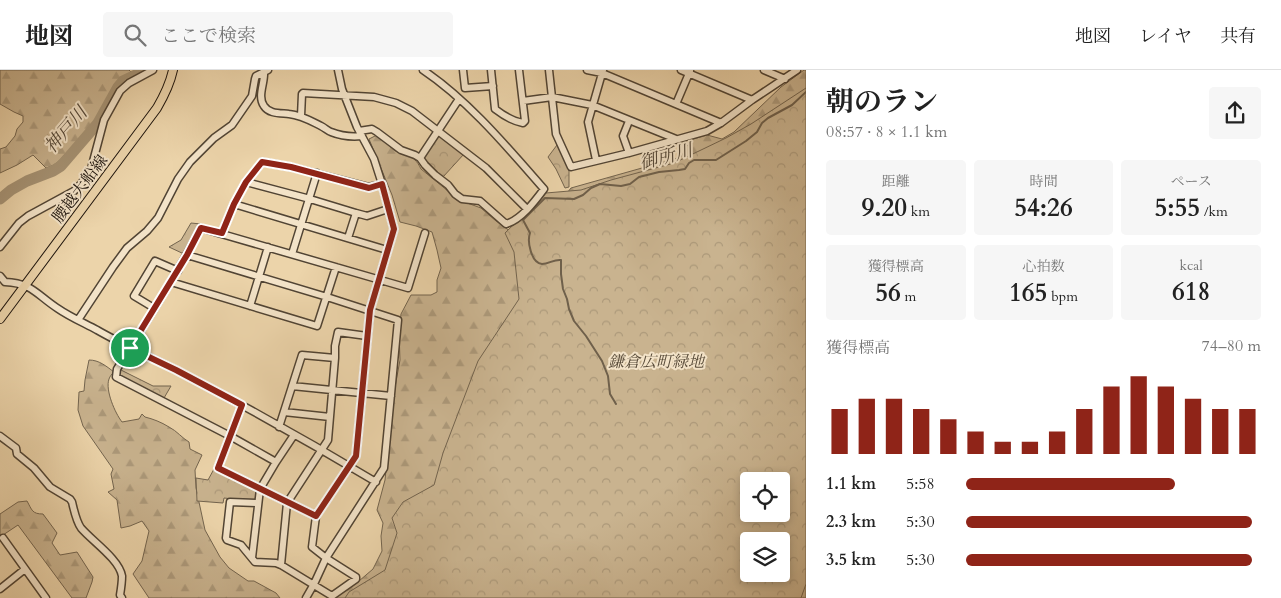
<!DOCTYPE html>
<html lang="ja">
<meta charset="utf-8">
<style>
body{margin:0;font-family:Cardo,"Noto Serif JP",serif;background:#f6f6f6;color:#222;height:100vh;display:flex;flex-direction:column;font-size:19px;white-space:nowrap}
*{box-sizing:border-box;margin:0}
p{font-size:16px;color:#767676}
.icon{flex:none;width:28px;height:28px;fill:none;stroke:currentColor;stroke-width:2;stroke-linecap:round;stroke-linejoin:round}
.map{position:relative;flex:1;overflow:hidden}
.panel{display:flex;flex-direction:column;background:#fff;width:475px}
.panel>*{flex:none}
.fabs{position:absolute;left:740px;top:402px;display:grid;gap:10px}
.fabs a{display:grid;place-items:center;width:50px;height:50px;border-radius:5px;background:#fff;box-shadow:0 2px 8px #0003;font-size:25px}
.pin{position:absolute;display:grid;place-items:center;width:42px;height:42px;color:#fff;margin:-21px;border:2px solid #fff;border-radius:50%;box-shadow:0 1px 5px #0007}
.round{display:grid;place-items:center;flex:none;width:52px;height:52px;border-radius:5px;background:#f6f6f6}
.overview{display:flex;align-items:center;justify-content:space-between;height:85px;padding:0 20px}
h1{font-size:28px;font-weight:700;line-height:38px}
.figures{display:grid;grid-template-columns:repeat(3,1fr);gap:8px;height:85px;padding:5px 20px}
.figures div{display:grid;align-content:center;border-radius:5px;background:#f6f6f6;text-align:center}
.figures b{font-size:25px;font-weight:700}
.figures small{font-size:14px;font-weight:400}
.figures p{font-size:14px}
.chart{height:140px;padding:10px 20px}
.chart p{display:flex;justify-content:space-between}
.chart svg{width:100%;height:90px;margin-top:5px;stroke:#8f2418;stroke-width:6}
ul{padding:0 20px;list-style:none;font-size:16px}
li{display:grid;grid-template-columns:80px 60px 1fr;align-items:center;height:38px}
li i{height:12px;border-radius:6px;background:#8f2418}
header{display:flex;align-items:center;gap:30px;box-sizing:border-box;height:70px;padding:0 25px;background:#fff;border-bottom:1px solid #e0e0e0}
header strong{font-size:24px}
nav{display:flex;gap:28px;margin-inline-start:auto;font-size:18px}
.search{width:350px;height:45px;background:#f6f6f6;display:flex;align-items:center;gap:12px;box-sizing:border-box;padding:0 18px;border-radius:5px;color:#767676;font-size:19px}
main{display:flex;flex:1;min-height:0}
.map>svg:first-child{display:block}
.forest{fill:url(#forest-firs);stroke:#73644e;fill-rule:evenodd}
.park{fill:url(#park-crowns);stroke:#73644e;fill-rule:evenodd}
.lines{fill:none;stroke-linecap:round;stroke-linejoin:round}
.stream{stroke:#6f604b;stroke-width:2}
.river{stroke:#a69375;stroke-width:11}
.minor-casing{stroke:#514434;stroke-width:9}
.major-casing{stroke:#1d140d;stroke-width:10}
.minor{stroke:#f3e3c8;stroke-width:6}
.major{stroke:#ecd4aa;stroke-width:8}
.route-casing{stroke:#fff;stroke-width:10}
.route{stroke:#8f2418;stroke-width:6}
.labels{text-anchor:middle;dominant-baseline:central;stroke-width:4;stroke-linejoin:round;paint-order:stroke}
.street-label{font-size:16px;fill:#1d140d;stroke:#f3e3c8}
.park-label{font-size:16px;font-style:italic;fill:#594c3a;stroke:#f3e3c8}
.water-label{font-size:18px;font-style:italic;fill:#544737;stroke:#f3e3c8}
</style>
<header>
<strong>地図</strong>
<div class="search"><svg class="icon" aria-label="search" viewBox="0 0 24 24"><circle cx="10" cy="10" r="6"/><path d="M15 15l6 6"/></svg>ここで検索</div>
<nav><a>地図</a><a>レイヤ</a><a>共有</a></nav>
</header>
<main>
<div class="map">
<svg width="806" height="528" viewBox="0 0 806 528">
<defs>
<pattern id="forest-firs" width="22" height="20" patternUnits="userSpaceOnUse" patternTransform="scale(1.25)"><rect width="22" height="20" fill="#c9b38f"/><path d="M5 1l3.5 6h-7zM16 11l3.5 6h-7z" fill="#ac997a"/></pattern>
<pattern id="park-crowns" width="20" height="18" patternUnits="userSpaceOnUse" patternTransform="scale(1.25)"><rect width="20" height="18" fill="#c9b38f"/><path d="M2 6a3 3 0 1 1 6 0M12 15a3 3 0 1 1 6 0" fill="none" stroke="#ac997a"/></pattern>
</defs>
<rect width="100%" height="100%" fill="#ecd4aa"/>
<filter id="stains"><feTurbulence type="fractalNoise" baseFrequency=".004" numOctaves="4"/><feColorMatrix values="0 0 0 0 .2 0 0 0 0 .09 0 0 0 0 .02 0 0 0 .5 -.17"/></filter>
<radialGradient id="worn" r=".72"><stop offset=".6" stop-color="#630" stop-opacity="0"/><stop offset="1" stop-color="#630" stop-opacity=".3"/></radialGradient>
<path class="forest" d="M0,0H129L131,2C111,16 106,39 92,57C86,65 77,71 70,79C61,88 58,95 46,98L33,85L17,95L0,103V79L6,77L15,66L17,59L23,52V46L14,42L0,34Z
M804,0H806V27L765,63L590,121L567,123L571,118L681,87L690,70L707,65L722,69L734,62L781,17Z
M806,48V528H335L341,522L359,511L373,499L382,481L381,466L383,453L377,440L385,410L393,328L400,290L399,262L401,244L411,225H431L437,222V210L441,198L437,180L432,162L416,156L400,152L392,125L369,69L381,63C385,68 389,77 394,80C405,88 413,82 421,99L459,130L481,138L496,151L514,164L738,410ZM749,411H781V444H749ZM749,471H781V504H749Z
M89,290C99,290 106,296 114,302C112,304 110,306 109,309C105,320 115,343 122,352L139,349L142,344L145,347C153,349 161,352 169,357C177,361 182,368 189,372L190,379L202,385L195,400L196,418L205,460L220,487L229,498L248,511H254L276,523L280,528H149L133,504L142,491L149,461L142,451L130,456L121,458L117,430L108,422L114,419L111,404L113,399L83,356L78,340L79,322L84,321L85,310Z
M27,431C32,440 32,444 43,444L57,463L52,473L60,485L77,482L93,507L92,512L86,528H72L18,455L0,467V444L18,432Z"/>
<path class="park" d="M806,18V514L801,528H345L349,522L385,500L397,463L392,448L403,432L434,415L443,383L478,291L519,229L514,182L505,163L546,123L581,120L611,110L674,93L726,68L751,54ZM749,411H781V444H749ZM749,471H781V504H749Z
M437,66H440L464,84L443,107C435,102 426,96 423,87Z
M557,75L569,100V117L565,118L556,99L548,87Z
M191,153L201,154L184,184L169,177L181,170Z
M121,300L153,316H171L164,328L118,304Z
M214,399L255,419L257,423L256,430L254,431L224,428L223,433L197,431L196,408L208,410Z"/>
<g class="lines">
<path class="stream" d="M616,334L610,324L608,306L602,291L586,266L574,251L569,239L567,229L563,219L561,204V190C554,189 549,194 542,194C531,193 527,171 530,163L523,150L545,128L574,129L583,125L591,118L600,114L621,116L630,114L639,107L659,102L679,100L685,99L689,93L694,90H716L746,71L757,62L762,53L768,48L792,35L806,22"/>
<path class="river" d="M0,129L11,120L27,111L53,101L61,96L98,53L118,17L123,11L146,0"/>
<g class="minor-casing">
<path id="minor" d="M423,0C468,30 508,78 544,119C535,131 521,150 506,154L480,131L462,129L455,124L448,115L435,105L425,95L420,88L459,29
M463,0L465,18L493,16
M491,0L495,39C504,46 512,51 523,53L525,51L519,0
M549,0L556,64L571,97L629,83L707,61L721,53L752,30L797,0
M587,0L602,3L721,53
M681,0L752,30
M764,0L785,9
M264,2C265,13 257,26 264,36C269,44 280,43 289,44C301,45 311,51 321,56C325,58 328,61 331,62C341,66 352,67 362,66
M523,31L552,27L592,35L676,69
M676,34L690,1
M301,46L302,24L303,23L374,27L396,33L412,41L486,98L527,139
M359,61L372,59L377,62L401,80L415,85L420,88
M629,83L623,66L629,51
M596,90L588,52L603,0
M246,112L310,129L356,143L348,168
M234,134L387,180
M356,143L367,146L388,139
M222,163L234,134L246,112L262,92L291,97L369,117L382,114
M0,177L19,153L28,146L74,121L81,114L91,99L104,50L120,21L129,13L153,0
M292,184L317,103
M187,185L327,227L398,250L384,398L326,488L314,514L306,528
M0,206L5,212C32,213 37,225 57,238C70,247 84,253 97,260C123,275 151,287 178,301C245,336 311,373 376,412
M171,212L317,256L336,197
M250,236L268,177
M154,238L134,226L155,191L178,201
M78,250L113,197L127,178L147,161L158,148L178,109L190,92L214,68L232,55L252,26L255,9L256,6L268,0
M292,316L391,326
M242,335L218,398L316,446
M284,342L330,347
M279,357L302,285L335,288V276L338,262L367,266
M0,366L16,378L17,384L34,398L50,417L70,429L72,432C74,440 76,451 81,458C92,471 119,489 122,506C122,512 121,519 120,525L122,528
M276,392L230,366L116,307L117,299C146,252 176,206 201,158L408,218L425,163
M257,433L230,432L226,468L227,470L241,475L255,492L276,493L281,495L332,526L356,509V507L326,488L312,477L316,446L356,386L370,240L394,159L382,114L374,89L357,57L342,19L338,0
M3,468L46,528
M252,488L260,419L276,392L294,365
M281,495L287,433L328,370L335,288
M0,519L25,499"/>
</g>
<g class="major-casing">
<path id="major" d="M0,249L157,38C164,26 170,14 173,0"/>
</g>
<use href="#minor" class="minor"/>
<use href="#major" class="major"/>
</g>
<g class="lines">
<g class="route-casing">
<path id="route" d="M262,92L291,97L369,118L382,114L394,159L370,240L356,386L316,446L218,398L242,335L176,300L130,278L187,185L201,158L222,163L234,134L246,112Z"/>
</g>
<use href="#route" class="route"/>
</g>
<g class="labels">
<g class="street-label">
<text transform="translate(80 119) rotate(-53)">腰越大船線</text>
</g>
<g class="park-label">
<text x="656" y="292">鎌倉広町緑地</text>
</g>
<g class="water-label">
<text transform="translate(66 60) rotate(-49)">神戸川</text>
<text transform="translate(666 87) rotate(-15)">御所川</text>
</g>
</g>
<rect width="100%" height="100%" filter="url(#stains)"/>
<rect width="100%" height="100%" fill="url(#worn)"/>
</svg>
<div class="fabs">
<a><svg class="icon" aria-label="locate" viewBox="0 0 24 24"><circle cx="12" cy="12" r="6"/><path d="M12 2v4M12 18v4M2 12h4M18 12h4"/></svg></a>
<a><svg class="icon" aria-label="layers" viewBox="0 0 24 24"><path d="M12 4l9 5-9 5-9-5zM3 14l9 5 9-5"/></svg></a>
</div>
<div class="pin" style="left:130px;top:278px;background:#1e9e55"><svg class="icon" aria-label="arrive" viewBox="0 0 24 24"><path d="M6 21V4h12l-3 4 3 4H6"/></svg></div>
</div>
<section class="panel">
<div class="overview"><div><h1>朝のラン</h1><p>08:57 · 8 × 1.1 km</p></div><a class="round"><svg class="icon" aria-label="share" viewBox="0 0 24 24"><path d="M12 15V3M7 8l5-5 5 5M5 13v7h14v-7"/></svg></a></div>
<div class="figures">
<div><p>距離</p><b>9.20<small> km</small></b></div>
<div><p>時間</p><b>54:26</b></div>
<div><p>ペース</p><b>5:55<small> /km</small></b></div>
</div>
<div class="figures">
<div><p>獲得標高</p><b>56<small> m</small></b></div>
<div><p>心拍数</p><b>165<small> bpm</small></b></div>
<div><p>kcal</p><b>618</b></div>
</div>
<div class="chart"><p><span>獲得標高</span>74–80 m</p>
<svg viewBox="0 0 160 44" preserveAspectRatio="none"><path d="M5 44V22M15 44V17M25 44V17M35 44V22M45 44V27M55 44V33M65 44V38M75 44V38M85 44V33M95 44V22M105 44V11M115 44V6M125 44V11M135 44V17M145 44V22M155 44V22"/></svg>
</div>
<ul>
<li><b>1.1 km</b>5:58<i style="width:71%"></i></li>
<li><b>2.3 km</b>5:30<i style="width:97%"></i></li>
<li><b>3.5 km</b>5:30<i style="width:97%"></i></li>
</ul>
</section>
</main>
